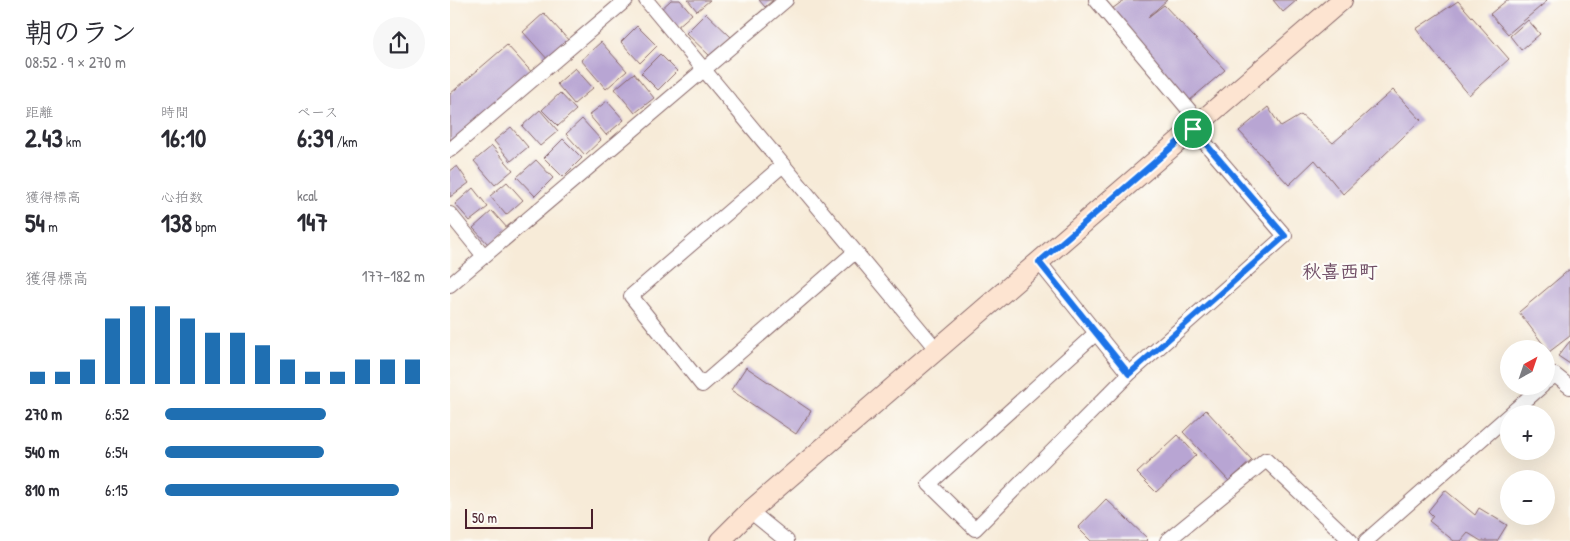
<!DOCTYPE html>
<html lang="ja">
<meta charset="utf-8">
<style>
body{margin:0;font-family:"Patrick Hand","Klee One",sans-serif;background:#f7f7f7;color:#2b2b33;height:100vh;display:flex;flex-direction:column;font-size:19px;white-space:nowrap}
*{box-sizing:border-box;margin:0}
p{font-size:16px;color:#7c7c81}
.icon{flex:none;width:28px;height:28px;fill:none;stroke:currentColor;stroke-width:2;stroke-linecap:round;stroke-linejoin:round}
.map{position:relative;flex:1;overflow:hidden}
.details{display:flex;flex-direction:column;background:#fff;width:450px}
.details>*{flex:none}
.needle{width:32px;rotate:40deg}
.fabs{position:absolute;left:1050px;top:340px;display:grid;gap:10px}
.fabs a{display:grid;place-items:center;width:55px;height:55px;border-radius:50%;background:#fff;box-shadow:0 5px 20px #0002;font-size:25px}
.scale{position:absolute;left:15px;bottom:12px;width:128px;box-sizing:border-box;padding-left:5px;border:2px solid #4a1f2b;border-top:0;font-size:14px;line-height:18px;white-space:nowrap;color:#4a1f2b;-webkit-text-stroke:4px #fdfcf7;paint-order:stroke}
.pin{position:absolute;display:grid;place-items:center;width:42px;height:42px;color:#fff;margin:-21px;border:2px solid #fff;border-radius:50%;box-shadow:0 1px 5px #0007}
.round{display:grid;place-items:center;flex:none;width:52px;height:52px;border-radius:26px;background:#f7f7f7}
.headline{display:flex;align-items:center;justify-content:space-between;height:85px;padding:0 25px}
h1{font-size:28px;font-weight:700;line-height:38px}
.metrics{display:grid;grid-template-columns:repeat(3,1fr);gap:8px;height:85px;padding:5px 25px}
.metrics div{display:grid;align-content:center}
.metrics b{font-size:25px;font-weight:700}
.metrics small{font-size:14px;font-weight:400}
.metrics p{font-size:14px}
.chart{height:140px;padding:10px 25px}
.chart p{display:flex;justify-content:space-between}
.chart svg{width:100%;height:90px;margin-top:5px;stroke:#1f6fb2;stroke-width:6}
ul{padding:0 25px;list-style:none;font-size:16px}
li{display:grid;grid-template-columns:80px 60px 1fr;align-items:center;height:38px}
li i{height:12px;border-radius:6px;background:#1f6fb2}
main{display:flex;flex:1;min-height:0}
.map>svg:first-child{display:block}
.building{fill:#b8a5d3}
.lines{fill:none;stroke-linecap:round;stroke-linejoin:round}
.street-casing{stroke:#876668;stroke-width:16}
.secondary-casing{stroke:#876668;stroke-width:22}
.street{stroke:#fff;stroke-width:14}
.secondary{stroke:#fde4d1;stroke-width:20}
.route-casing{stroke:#fff;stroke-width:10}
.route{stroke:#1a73e8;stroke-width:6}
.labels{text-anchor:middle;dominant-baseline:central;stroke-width:4.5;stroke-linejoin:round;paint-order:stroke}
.quarter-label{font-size:19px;font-weight:bold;fill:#704e66;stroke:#fdfcf7}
</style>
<main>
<section class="details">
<div class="headline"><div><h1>朝のラン</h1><p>08:52 · 9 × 270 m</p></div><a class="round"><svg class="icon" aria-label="share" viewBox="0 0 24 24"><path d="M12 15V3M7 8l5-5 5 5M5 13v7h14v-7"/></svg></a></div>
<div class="metrics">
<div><p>距離</p><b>2.43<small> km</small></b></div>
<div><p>時間</p><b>16:10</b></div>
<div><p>ペース</p><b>6:39<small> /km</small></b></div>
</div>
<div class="metrics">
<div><p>獲得標高</p><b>54<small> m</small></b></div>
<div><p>心拍数</p><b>138<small> bpm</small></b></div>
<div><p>kcal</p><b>147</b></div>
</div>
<div class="chart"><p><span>獲得標高</span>177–182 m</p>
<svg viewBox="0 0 160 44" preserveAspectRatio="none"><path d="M5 44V38M15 44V38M25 44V32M35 44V12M45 44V6M55 44V6M65 44V12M75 44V19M85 44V19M95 44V25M105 44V32M115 44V38M125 44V38M135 44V32M145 44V32M155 44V32"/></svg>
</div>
<ul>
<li><b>270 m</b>6:52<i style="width:62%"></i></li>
<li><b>540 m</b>6:54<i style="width:61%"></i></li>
<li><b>810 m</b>6:15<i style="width:90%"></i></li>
</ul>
</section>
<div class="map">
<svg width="1120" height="541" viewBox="0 0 1120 541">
<rect width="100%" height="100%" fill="#fdfcf7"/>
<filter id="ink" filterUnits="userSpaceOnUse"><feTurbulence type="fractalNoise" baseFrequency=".02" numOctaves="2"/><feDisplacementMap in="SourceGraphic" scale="10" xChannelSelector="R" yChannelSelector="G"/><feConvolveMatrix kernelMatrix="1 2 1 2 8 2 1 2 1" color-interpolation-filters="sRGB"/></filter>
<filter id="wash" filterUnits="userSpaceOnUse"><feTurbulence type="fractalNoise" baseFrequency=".0096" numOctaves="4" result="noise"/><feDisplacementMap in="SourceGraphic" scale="20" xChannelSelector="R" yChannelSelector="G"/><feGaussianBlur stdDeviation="1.12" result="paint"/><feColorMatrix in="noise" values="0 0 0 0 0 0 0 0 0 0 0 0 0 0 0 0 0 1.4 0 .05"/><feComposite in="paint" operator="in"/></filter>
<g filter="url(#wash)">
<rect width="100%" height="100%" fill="#f7ebd8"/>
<g id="blocks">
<path class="building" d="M221,0H230L242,14L226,28L210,10Z
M238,0H260L247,11Z
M309,0H323L315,7Z
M674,0H717L698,17L714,5L775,70L739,101L662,9Z
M823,0H847L833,12Z
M1057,0H1096L1097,1L1058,34L1040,14Z
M1008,1L1059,59L1019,95L966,29Z
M94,13L120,42L99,61L73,32Z
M256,13L281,37L261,57L236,33Z
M1078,20L1090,34L1071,50L1060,36Z
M187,26L207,46L190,63L171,42Z
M151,42L177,71L156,89L131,60Z
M57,45L86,77L0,148V94Z
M210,54L227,71L208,90L191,73Z
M125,68L143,88L124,104L107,84Z
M184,73L204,98L185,113L165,89Z
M943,90L971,120L893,194L865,160L839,185L789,131L818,107L831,127L851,115L883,143Z
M110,93L126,110L108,126L92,110Z
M157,101L174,120L156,135L139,115Z
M90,110L108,131L90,146L72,126Z
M132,119L151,140L135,155L116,134Z
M61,127L78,147L61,161L44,141Z
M113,139L132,158L113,177L94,158Z
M42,146L63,170L45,185L24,161Z
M86,160L103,178L85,196L67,177Z
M7,166L19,183L0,197V171Z
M57,182L73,200L56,215L40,196Z
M23,188L38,207L20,221L5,204Z
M42,211L58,229L40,246L23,228Z
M1120,269V336L1099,352L1069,312Z
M1120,341V364L1108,356Z
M296,367L361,411L346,434L281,390Z
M756,410L802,460L779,481L733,432Z
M728,435L746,455L706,492L687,473Z
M995,490L1025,515L1029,508L1057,525L1047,541H1031L1018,533L1011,541H1004L979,521L983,516L978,511Z
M656,499L698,539L696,541H641L628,528Z"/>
</g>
</g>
<g filter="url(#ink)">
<use href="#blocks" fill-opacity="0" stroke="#876668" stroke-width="1"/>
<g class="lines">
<g class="street-casing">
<path id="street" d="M196,0L487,350
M646,0L750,123
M0,150L176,0
M333,165L181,296L252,385L405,252
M0,214L34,256
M589,262L679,374
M0,285L336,0
M646,333L479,484L525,529L679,374L835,236L743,129
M1096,382L1105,375L1120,387
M1060,414L1092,386
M300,511L337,541
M717,541L816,460L901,541
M916,541L1059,415"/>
</g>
<g class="secondary-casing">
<path id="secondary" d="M270,541L300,511L892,0"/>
</g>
<use href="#street" class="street"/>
<use href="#secondary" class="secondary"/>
</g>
</g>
<g class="lines" filter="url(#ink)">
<g class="route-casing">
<path id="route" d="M743,129L835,236L679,374L589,262Z"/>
</g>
<use href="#route" class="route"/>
</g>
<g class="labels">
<g class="quarter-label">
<text x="890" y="271">秋喜西町</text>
</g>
</g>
</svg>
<div class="fabs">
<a><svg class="needle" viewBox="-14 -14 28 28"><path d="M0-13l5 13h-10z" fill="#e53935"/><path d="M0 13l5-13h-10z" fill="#7c7c81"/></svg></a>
<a>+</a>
<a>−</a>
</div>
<div class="scale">50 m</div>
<div class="pin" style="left:743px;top:129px;background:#1e9e55"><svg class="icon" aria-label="arrive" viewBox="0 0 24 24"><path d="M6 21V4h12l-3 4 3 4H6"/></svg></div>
</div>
</main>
